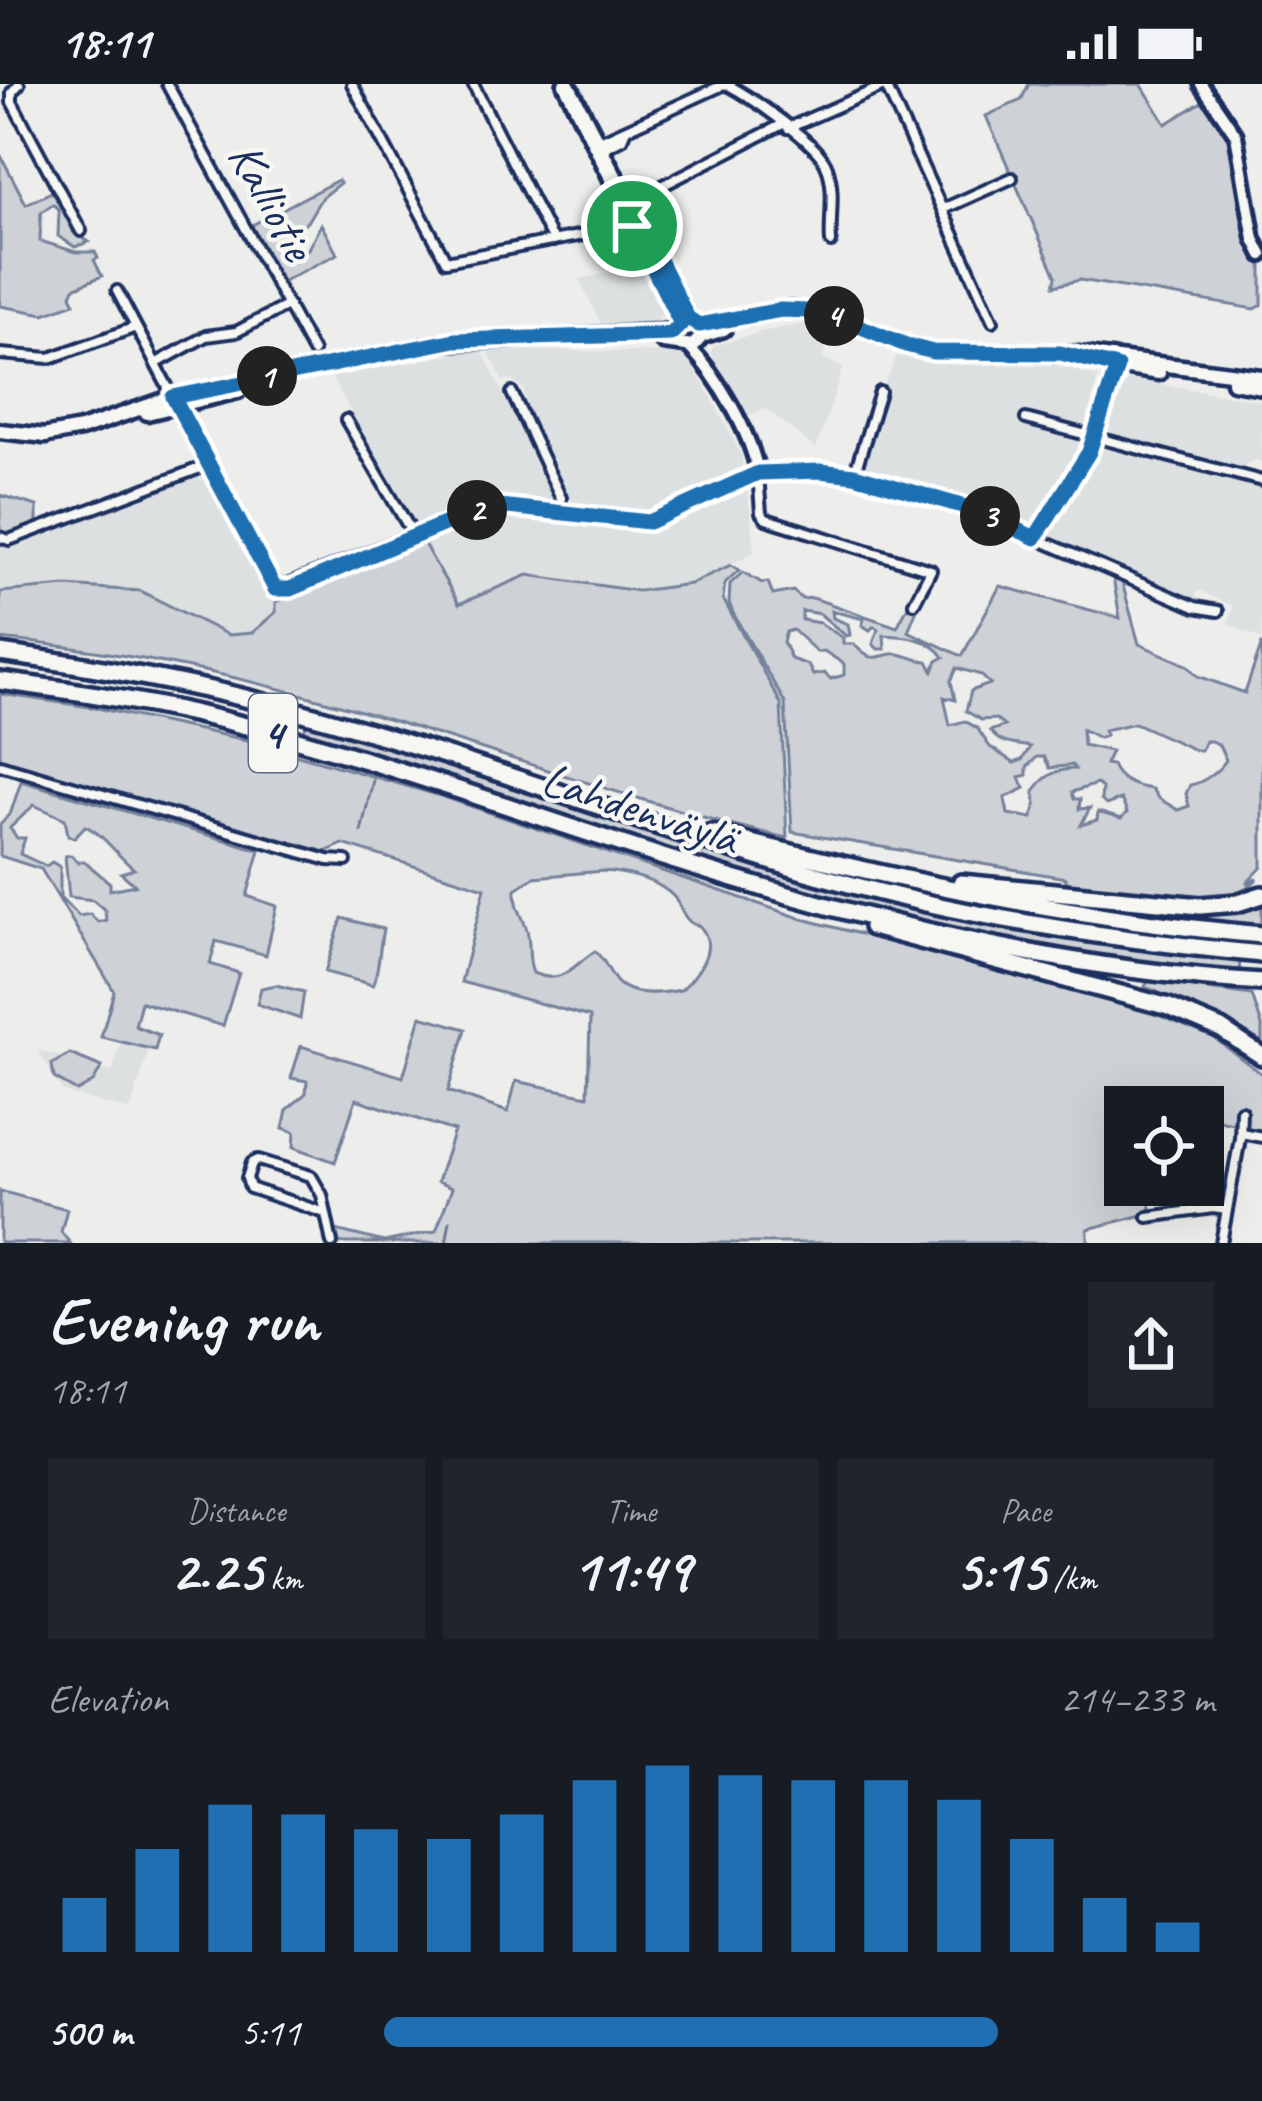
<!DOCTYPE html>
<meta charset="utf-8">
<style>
body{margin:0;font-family:Caveat,sans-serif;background:#20242c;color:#f1f3f6;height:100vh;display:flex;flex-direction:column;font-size:45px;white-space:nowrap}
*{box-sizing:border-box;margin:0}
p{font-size:39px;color:#9ea1a6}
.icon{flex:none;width:66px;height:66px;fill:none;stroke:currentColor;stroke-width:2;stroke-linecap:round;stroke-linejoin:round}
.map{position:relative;height:1159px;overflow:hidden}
.sheet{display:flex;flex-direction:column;background:#171b24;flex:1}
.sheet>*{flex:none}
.buttons{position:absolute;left:1104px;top:1002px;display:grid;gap:24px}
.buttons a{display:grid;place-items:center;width:120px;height:120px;border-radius:0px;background:#171b24;box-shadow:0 12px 48px #0002;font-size:60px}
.pin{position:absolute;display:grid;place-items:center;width:102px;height:102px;color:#fff;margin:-51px;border:6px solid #fff;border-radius:50%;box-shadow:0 3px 12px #0007}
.km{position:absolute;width:60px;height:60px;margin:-30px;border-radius:50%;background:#222;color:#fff;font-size:33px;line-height:60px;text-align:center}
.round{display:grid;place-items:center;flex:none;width:126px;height:126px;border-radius:0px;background:#20242c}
.headline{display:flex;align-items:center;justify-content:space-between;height:204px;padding:0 48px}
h1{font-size:66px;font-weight:700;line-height:90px}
.stats{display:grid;grid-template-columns:repeat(3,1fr);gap:18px;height:204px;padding:12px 48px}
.stats div{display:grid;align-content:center;border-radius:0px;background:#20242c;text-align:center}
.stats b{font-size:60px;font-weight:700}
.stats small{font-size:33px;font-weight:400}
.stats p{font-size:33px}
.chart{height:336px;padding:24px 48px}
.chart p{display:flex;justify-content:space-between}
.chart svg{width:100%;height:216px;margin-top:12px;stroke:#1f6fb2;stroke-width:6}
ul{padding:0 48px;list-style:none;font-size:39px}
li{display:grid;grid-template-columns:192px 144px 1fr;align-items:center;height:90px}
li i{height:30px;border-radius:15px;background:#1f6fb2}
.status{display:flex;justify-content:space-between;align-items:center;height:84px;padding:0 60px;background:#171b24;direction:ltr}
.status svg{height:33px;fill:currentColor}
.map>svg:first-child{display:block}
.built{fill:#dde0e1}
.green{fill:#ced2d7;stroke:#74809a;stroke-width:3;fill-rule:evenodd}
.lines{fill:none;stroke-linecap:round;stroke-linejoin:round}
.stream{stroke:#6e7a96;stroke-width:3}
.street-casing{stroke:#1b2f5e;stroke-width:16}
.secondary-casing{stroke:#1b2f5e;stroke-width:20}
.primary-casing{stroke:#1b2f5e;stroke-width:21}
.highway-casing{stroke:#1b2f5e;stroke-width:24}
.street{stroke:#f6f6f2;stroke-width:8}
.secondary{stroke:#f6f6f2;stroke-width:10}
.primary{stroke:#f6f6f2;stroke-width:12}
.highway{stroke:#f6f6f2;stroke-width:15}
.route-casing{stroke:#fff;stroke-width:24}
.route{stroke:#1f6fb2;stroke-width:15}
.labels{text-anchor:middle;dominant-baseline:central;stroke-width:9;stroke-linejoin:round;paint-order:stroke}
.shield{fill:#f6f6f2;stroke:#5d6b8a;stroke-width:3}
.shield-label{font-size:45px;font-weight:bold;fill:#1b2f5e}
.street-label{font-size:48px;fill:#1b2f5e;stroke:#f6f6f2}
</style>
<div class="status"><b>18:11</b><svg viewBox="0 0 49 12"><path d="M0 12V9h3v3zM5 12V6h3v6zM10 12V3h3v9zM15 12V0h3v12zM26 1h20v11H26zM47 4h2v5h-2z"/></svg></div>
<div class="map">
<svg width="1262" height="1159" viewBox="0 0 1262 1159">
<rect width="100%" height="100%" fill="#edeeec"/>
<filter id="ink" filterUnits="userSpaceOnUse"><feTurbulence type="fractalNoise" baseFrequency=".00833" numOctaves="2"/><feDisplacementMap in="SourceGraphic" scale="24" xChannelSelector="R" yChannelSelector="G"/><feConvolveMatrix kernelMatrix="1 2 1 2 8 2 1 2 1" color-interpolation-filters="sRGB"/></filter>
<g filter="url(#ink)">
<path class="built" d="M641,182L662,230L656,237L601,240L579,195Z
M809,239L830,243L823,274L843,284L816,365L765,324L742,335L711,268L714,262L760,248Z
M481,265L553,407L552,416L490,413L422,440H415L331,293Z
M487,265L679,269L690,278L712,315L742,372V382L646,431L576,422L567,413L525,331L524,305L509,295L503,297Z
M897,271L941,280L1057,281L1098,293L1085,344L1031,332L1023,338L1075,353L1082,359L1033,441L1025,444L976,421L861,386L885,299Z
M1130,295L1262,317V378L1255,376L1238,384L1112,352L1107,343L1122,303Z
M1103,363L1262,402V555L1228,540L1233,522L1198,506L1194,517L1049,454L1050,444Z
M194,390L211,400L276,518V528L252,549L228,551L140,507L0,508V464Z
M741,400L747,403L755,468L690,500L638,507L528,491L459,521L421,455L492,427L653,444Z
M121,959L149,966L130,1027L63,1008L37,966L112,988Z"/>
<path class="green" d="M1029,0H1141L1166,40L1205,16L1232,53L1248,152L1262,176V221L1255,225L1080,196L1054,202L1056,192L986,32L1021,16Z
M0,70L26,120L58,105L74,135L73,148L89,158L75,163L58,152L59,126L53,120L41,128L40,157L76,168H95L98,174L94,176L102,192L74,204L71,211L75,219L44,230L0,222Z
M338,96L340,99L322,113L307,138L295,146L288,168L297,172L308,165L321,140L337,170L281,198L250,142Z
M0,411L37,422V442L14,451L0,450Z
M421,455L459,520L528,491L638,507L690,500L731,481L739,486L725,499L723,515L781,620L787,754C635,720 490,664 340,621C231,590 113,566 0,555V508L66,502L140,507L228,551L252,549L276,528V518Z
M743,488L762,499L768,498L773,511L793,507L802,515L813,514L897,543L908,522L917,525L908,547L962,572L1000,502L1120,534L1113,494L1122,498L1139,560L1189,582L1198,592L1245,609L1262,559V783L1247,799L1257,795C1228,830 1109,805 1066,800V794L792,748L785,619L734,531L729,519L730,500ZM802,527L820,530L846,552L850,551L848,540L833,534L832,527L864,535L862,541L870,546L874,542L878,545L873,560L878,565H885L884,551C906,552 931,554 944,573L937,577L933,587L928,577C917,577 907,571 898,570C880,568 875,584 854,560H843V554L820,539L802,536ZM793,546L817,568L824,567L844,580V591L831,595L824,589L813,591L808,581L791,575L783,558L786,548ZM957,584L981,591L990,600L971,607L966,627L981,636L996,635L1004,642L990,647C1002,662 1012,659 1030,663L1022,676L1014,679L990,663L977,644L965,637L950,641L944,613L955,616L951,597ZM1135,639L1195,666H1201L1205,657H1211L1219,661L1226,676C1219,687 1203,699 1190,701L1186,710L1189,722L1178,726L1158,714L1152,705C1136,703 1118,697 1112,681L1105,680L1111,667L1083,661L1082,645L1099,654L1106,651L1104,646ZM1037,673H1044L1050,684L1072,681L1075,685C1057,685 1045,691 1034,707L1036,720L1032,734L1008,730L1005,714L1025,704L1019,693L1027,691V683ZM1097,700L1102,704L1101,716L1106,721L1121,715L1127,729L1121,735L1098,728L1097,736L1081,741L1090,724L1079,725L1080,715H1074L1072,708Z
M0,610L97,624L246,656L441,712L803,835L1144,925L1213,953L1262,990V1046L1248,1044L1245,1030L1237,1032V1040L1203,1033V1023H1125V1101H1150L1151,1129L1088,1145V1159H339L336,1146L384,1158L436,1147L452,1104L437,1098L454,1047L356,1015L335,1078L294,1063L295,1048L283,1044L287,1026L306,1009L307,997L291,994L301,962L403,993L421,932L466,945L448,1007L508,1028L516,997L588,1012L590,933L461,898L485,804L343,760L325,768L0,675ZM603,787C626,789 657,795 674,813C680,820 682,831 689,837C699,846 696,835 704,848C716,868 695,893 681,906C659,910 625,914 613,893C606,882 604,875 595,867C572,882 563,902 533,889C527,875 531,861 527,846C522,830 515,823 516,805L534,793Z
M309,637C498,694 682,765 873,814C993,845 1117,860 1240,877L1239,888C1112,875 985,855 861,824C671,776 489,704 302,649Z
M21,697L260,766L247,812L277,822L266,871L216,857L210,880L239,889L223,942L141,918L135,942L159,951L155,966L101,953L114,907L41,785L0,772V741L11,728ZM34,721L65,735L68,751L74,754L85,742C104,750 117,772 134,785L121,789L135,801L110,806V799L84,777L78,779L71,771L65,772L69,813L93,816L105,826L106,836L98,838L90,830L79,832L60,814V783L52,778L46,782L20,770L25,754H17L10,744Z
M978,806L1262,818V846L1172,837Z
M342,834L383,845C379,865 380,881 373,901L325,888Z
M1148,897L1252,911L1262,942V966L1256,962L1260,957L1227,937L1145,903Z
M276,901L304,908L300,935L257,920L261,904Z
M70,970L102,983L93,998L77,1007L54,994L52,980Z
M0,1107L67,1125L61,1148L70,1159H0Z"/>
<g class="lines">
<path class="stream" d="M361,748L373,696
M446,1159L450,1137"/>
<g class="street-casing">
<path id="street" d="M19,0L12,8V18L81,147
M167,0L313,268
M352,0L446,177L636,141
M473,0L553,157
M726,0C748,11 820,60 827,83C836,108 829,133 831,158
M885,0L993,237
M788,44L886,1
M598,58L725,0
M602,65L622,55L625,48
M656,105L783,40
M943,125L1012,94
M117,207L173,313
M0,270L50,274L136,243
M157,279L206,252L236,248L288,221
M512,309L561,414V428
M1026,335L1262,397
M346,336L414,452
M758,390L761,429L766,435L931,486L914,519
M854,391L880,308
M0,453L9,456L208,381
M1035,454L1195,523L1218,527
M0,681L328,776L346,777
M1241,1049L1262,1053
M325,1129L250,1104L247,1094L252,1079L258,1076L311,1092L322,1111L332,1159
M1148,1133L1213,1124L1227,1126
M1221,1159L1240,1054L1241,1027"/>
</g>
<g class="secondary-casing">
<path id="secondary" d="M564,0L681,240
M569,0L691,237
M1201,0L1236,51L1254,155L1262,171
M689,263C717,291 751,349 758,389
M174,317L264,487L280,506L489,421L649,438L758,389L820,387L854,391L976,426L1035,454L1089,368L1118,278"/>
</g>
<g class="primary-casing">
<path id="primary" d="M699,241L789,225L834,232L906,261L933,268L1078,270L1262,293
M663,258L693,262L702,252L724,245
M1102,280L1159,289
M1233,298L1262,303
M147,329L238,307
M0,347L46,352
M43,352L81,345L173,313L437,259L677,247"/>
</g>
<g class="highway-casing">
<path id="highway" d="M0,569C93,582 186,598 277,622C462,670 640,741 824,793C966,834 1115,856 1262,870
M0,597C66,606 132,615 197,630C387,674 567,747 754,801C918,850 1090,888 1262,898
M711,749C893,795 1075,835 1262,851
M961,799L1200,822L1237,819L1262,811
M872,843L1169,923L1221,945L1262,972"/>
</g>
<use href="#street" class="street"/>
<use href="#secondary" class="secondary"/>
<use href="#primary" class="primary"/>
<use href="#highway" class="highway"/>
</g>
</g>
<g class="lines" filter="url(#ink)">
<g class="route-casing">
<path id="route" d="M641,140L688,234L699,241L781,226L808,227L834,232L906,261L933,268L1060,269L1117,283L1089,368L1035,454L976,426L854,391L820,387L758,389L649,438L489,421L290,505H275L173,313L455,256L671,250L681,240L632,142Z"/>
</g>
<use href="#route" class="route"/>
</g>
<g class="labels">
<rect class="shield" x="249" y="610" width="48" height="78" rx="9"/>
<g class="shield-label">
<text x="273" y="649">4</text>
</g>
<g class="street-label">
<text transform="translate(272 117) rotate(61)">Kalliotie</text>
<text transform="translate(640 724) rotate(18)">Lahdenväylä</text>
</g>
</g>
</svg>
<div class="buttons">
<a><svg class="icon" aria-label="locate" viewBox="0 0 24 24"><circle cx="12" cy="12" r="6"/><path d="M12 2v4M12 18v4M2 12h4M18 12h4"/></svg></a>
</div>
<div class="pin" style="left:632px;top:142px;background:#1e9e55"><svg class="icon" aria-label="arrive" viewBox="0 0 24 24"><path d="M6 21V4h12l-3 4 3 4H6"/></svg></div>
<b class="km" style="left:267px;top:292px">1</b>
<b class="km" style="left:477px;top:426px">2</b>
<b class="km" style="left:990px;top:432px">3</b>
<b class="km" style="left:834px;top:232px">4</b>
</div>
<section class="sheet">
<div class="headline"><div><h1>Evening run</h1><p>18:11</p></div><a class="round"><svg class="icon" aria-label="share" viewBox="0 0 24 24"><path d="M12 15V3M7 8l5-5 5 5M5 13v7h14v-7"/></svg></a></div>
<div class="stats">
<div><p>Distance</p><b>2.25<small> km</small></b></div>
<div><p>Time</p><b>11:49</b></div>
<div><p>Pace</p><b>5:15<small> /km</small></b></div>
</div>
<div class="chart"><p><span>Elevation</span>214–233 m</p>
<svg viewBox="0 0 160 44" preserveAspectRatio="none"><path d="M5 44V33M15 44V23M25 44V14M35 44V16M45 44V19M55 44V21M65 44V16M75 44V9M85 44V6M95 44V8M105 44V9M115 44V9M125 44V13M135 44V21M145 44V33M155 44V38"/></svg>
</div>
<ul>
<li><b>500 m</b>5:11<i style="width:74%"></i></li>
</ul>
</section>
